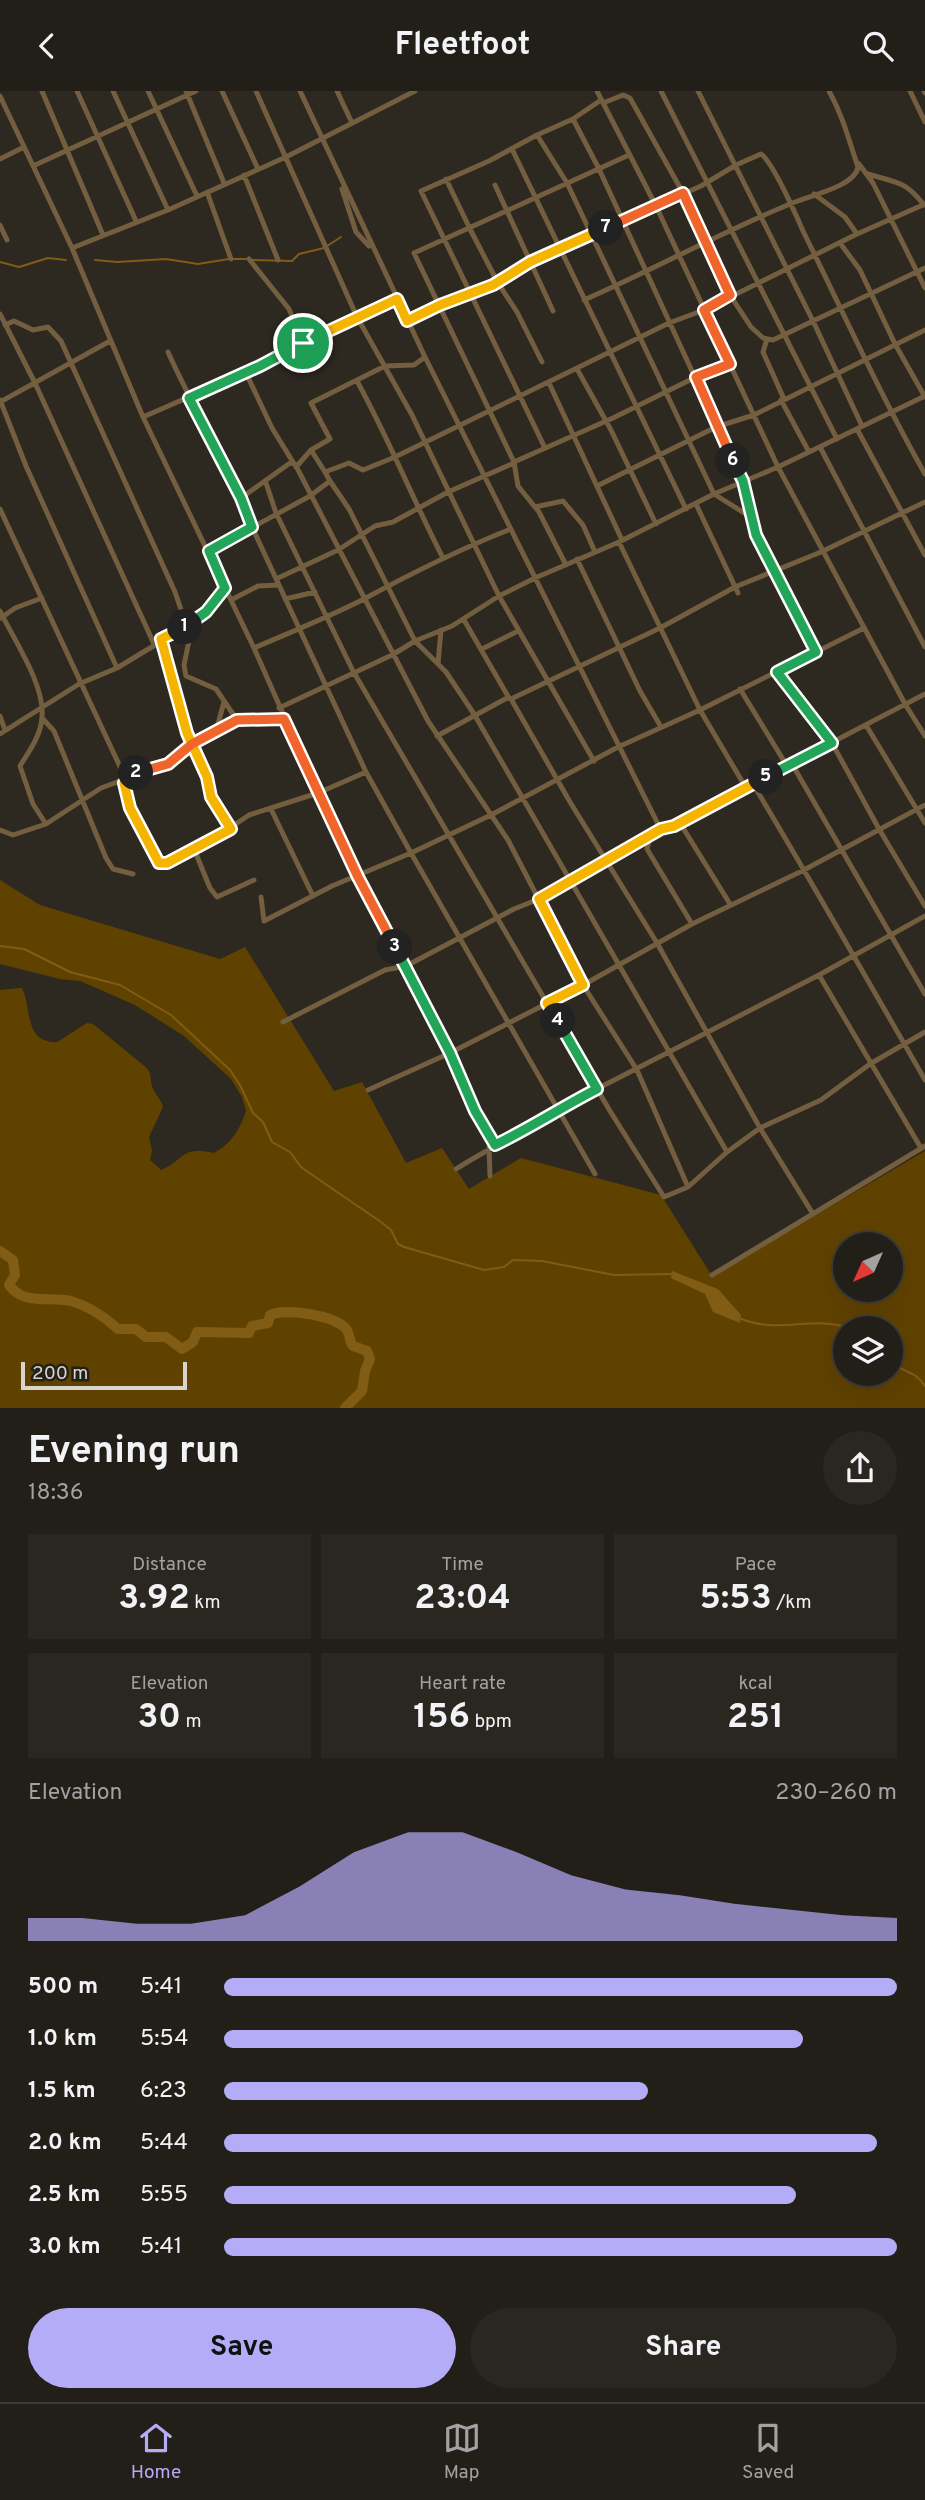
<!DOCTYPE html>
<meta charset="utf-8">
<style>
body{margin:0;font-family:Overpass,sans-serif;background:#2a2721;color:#f1f3f6;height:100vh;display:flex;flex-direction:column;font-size:26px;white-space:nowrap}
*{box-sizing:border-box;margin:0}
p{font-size:23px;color:#a2a2a2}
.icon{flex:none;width:38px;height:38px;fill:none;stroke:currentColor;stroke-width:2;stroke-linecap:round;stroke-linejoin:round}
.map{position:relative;height:1317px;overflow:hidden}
.drawer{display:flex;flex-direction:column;background:#221e18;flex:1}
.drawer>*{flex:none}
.needle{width:46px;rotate:225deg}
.tools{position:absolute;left:833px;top:1141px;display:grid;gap:14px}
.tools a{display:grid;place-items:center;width:70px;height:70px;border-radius:50%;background:#221e18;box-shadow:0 7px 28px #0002,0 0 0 2px #3f3c37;font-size:35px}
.scale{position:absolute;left:21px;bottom:18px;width:166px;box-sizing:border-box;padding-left:7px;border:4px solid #d8d5cf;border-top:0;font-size:19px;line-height:24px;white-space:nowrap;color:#d8d5cf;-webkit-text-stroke:5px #241f17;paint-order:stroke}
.pin{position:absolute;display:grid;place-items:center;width:60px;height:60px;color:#fff;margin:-30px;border:4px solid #fff;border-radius:50%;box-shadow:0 2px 7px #0007}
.km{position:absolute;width:35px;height:35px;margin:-18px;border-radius:50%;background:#222;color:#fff;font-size:19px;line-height:35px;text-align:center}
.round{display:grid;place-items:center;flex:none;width:74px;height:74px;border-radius:37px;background:#2a2721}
.headline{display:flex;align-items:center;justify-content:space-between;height:119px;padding:0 28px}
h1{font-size:38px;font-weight:700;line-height:52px}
.figures{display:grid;grid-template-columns:repeat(3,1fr);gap:10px;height:119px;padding:7px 28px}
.figures div{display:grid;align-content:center;border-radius:0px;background:#2a2721;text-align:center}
.figures b{font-size:35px;font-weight:700}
.figures small{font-size:19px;font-weight:400}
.figures p{font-size:19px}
.chart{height:196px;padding:14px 28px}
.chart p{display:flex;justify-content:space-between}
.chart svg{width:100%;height:126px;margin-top:7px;fill:#b5acf8;opacity:.7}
.button{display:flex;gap:14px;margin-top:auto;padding:14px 28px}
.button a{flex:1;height:80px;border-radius:42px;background:#b5acf8;color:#111;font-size:28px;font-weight:700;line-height:80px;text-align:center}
.button a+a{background:#2a2721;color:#f1f3f6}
ul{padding:0 28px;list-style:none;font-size:23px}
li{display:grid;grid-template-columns:112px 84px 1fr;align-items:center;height:52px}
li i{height:18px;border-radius:9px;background:#b5acf8}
header{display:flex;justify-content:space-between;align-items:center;height:91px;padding:0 28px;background:#221e18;font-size:32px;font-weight:700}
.menu{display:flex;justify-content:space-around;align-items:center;height:98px;border-top:2px solid #3f3c37;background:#221e18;font-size:19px;color:#a2a2a2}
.menu a{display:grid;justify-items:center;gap:4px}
.menu .selected{color:#b5acf8}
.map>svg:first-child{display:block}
.green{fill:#604200;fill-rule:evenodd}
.water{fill:#815c14}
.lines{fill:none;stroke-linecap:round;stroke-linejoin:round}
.stream{stroke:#815c14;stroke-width:2}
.river{stroke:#815c14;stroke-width:10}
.minor{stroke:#735f3f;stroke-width:5}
.split-1-casing{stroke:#fff;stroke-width:14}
.split-2-casing{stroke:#fff;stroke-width:14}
.split-3-casing{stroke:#fff;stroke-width:14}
.split-4-casing{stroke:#fff;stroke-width:14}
.split-5-casing{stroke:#fff;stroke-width:14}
.split-6-casing{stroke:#fff;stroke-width:14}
.split-7-casing{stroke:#fff;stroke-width:14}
.split-8-casing{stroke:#fff;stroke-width:14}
.split-1{stroke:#22a559;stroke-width:9}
.split-2{stroke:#f5b400;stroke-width:9}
.split-3{stroke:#f0652b;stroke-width:9}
.split-4{stroke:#22a559;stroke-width:9}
.split-5{stroke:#f5b400;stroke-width:9}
.split-6{stroke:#22a559;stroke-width:9}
.split-7{stroke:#f0652b;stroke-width:9}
.split-8{stroke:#f5b400;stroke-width:9}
</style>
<header><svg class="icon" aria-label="back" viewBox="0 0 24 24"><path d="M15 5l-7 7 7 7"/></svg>Fleetfoot<svg class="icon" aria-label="search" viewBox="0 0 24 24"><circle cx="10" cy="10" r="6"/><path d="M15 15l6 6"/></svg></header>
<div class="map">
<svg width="925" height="1317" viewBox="0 0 925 1317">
<rect width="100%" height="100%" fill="#2d2820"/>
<path class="green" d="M0,789L40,814L220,868L245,856L334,1000L362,991L406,1072L442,1057L469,1098L521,1067L661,1104L712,1185L925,1060V1317H0V899L22,897C32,918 24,952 57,951L87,932L93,933L147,977C153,985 149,991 154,1000C157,1006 161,1008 163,1016L149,1046L152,1059L150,1069L161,1079C185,1069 180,1055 214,1062C230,1054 241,1037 246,1020L242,1006L231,988L184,945L135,914L80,890L60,888L0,873ZM845,1153H891V1199H845ZM845,1237H891V1283H845Z"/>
<path class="water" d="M672,1180L718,1198L741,1224L740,1232L713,1221L705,1203L671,1187Z"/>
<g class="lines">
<path class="stream" d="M234,168H246
M95,169L117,171L166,168L198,173L229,168
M252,169L292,170L299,163L324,157L341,146
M0,171L19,176L48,167L66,169
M0,855L24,858L70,881L120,894L171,924L230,979L240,994L253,1022L263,1031L272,1051L290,1061L301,1076L321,1090L381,1131L391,1139L398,1153L404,1156L484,1179L504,1176L513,1169L542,1170L614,1184L671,1183
M739,1227C778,1244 812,1224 850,1237
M891,1272C904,1281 917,1281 925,1295"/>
<path class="river" d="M0,1160L13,1169L15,1184L9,1194C24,1215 49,1205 71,1210C88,1215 105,1226 118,1238H136L146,1246H166L182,1258L193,1251L197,1241L249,1242L252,1235L268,1232L270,1224C286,1217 336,1224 347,1239C350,1244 349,1250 353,1255L367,1260L370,1268L365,1280L362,1300L345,1317"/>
<path class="minor" d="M42,0L103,144
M77,0L136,130
M113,0L168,119
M148,0L197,105
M186,0L224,92
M222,0L258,78
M256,0L357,226L412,324L499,505L594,670
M300,0L425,266L661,739
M337,0L352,32
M597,0L656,115L778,376L905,613L925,645
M661,0L837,348
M698,0L813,230L862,335
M910,0L925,31
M924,0L925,2
M0,5L72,157L143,326L254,557L318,702L357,786L450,962L475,1020L495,1054
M601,9L573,28L537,44L567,92L714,403L749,425
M603,12L623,4L630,7L683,102L730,204L751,236L763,247L773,249L925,177
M573,28L599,78L743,391L756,444L816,561
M537,44L489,70L421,100L545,357
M512,58L686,418
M0,68L24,56
M859,73L873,92L925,197
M33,75L196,0
M868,83C896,92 905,89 924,114
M244,84L278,169
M446,88L470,138L498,192L517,221L542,271
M495,94L553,220
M342,98L356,141L369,155
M207,101L231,168
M814,103L845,126L857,143
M0,134L7,149
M840,152L860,179L895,253L925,306
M72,157L168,119L286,66L415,0
M249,168L289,218L303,252
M584,209C655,178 723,140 795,111C812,104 855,95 858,76C849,50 843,25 829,0
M0,223L35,292L154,553
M407,230L440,213L493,194L531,171L701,95L736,74L761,63C773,71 797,126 804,142C844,223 881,305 925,383
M5,234L14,230L33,239L48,236L61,250L175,501L190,545L184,574L186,585L216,598L237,629
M767,248L763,261L784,308
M168,261C194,320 230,375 252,436L366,681L411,762L332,795L264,830L261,806
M577,278L611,339L656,433
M246,282L272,337L296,376L311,359L330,348L311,312L385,275L414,274L425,266
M357,290C389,348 413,409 443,467
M549,292L622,449
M0,309L26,375L117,577
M781,309L809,361
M0,311L110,250
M143,326L260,275L397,206
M857,338L925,464
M820,356L925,556
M311,359L325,381
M514,371L613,327L696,286L730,273
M330,390L349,418L415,550L446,581L474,623L727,1061
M266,392L276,422L353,580L610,1020L664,1106L688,1096L727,1061L760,1037L821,1009L870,973L925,941
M599,394L716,336L754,324L925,239
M241,407L290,372L295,373L428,630L508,749L583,894L637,979L688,1096
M696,413L738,502
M535,416L563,410L583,434L595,461
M0,418L122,680C131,686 159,679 168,673C191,658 208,640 236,630C251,624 269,627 284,628
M619,451L700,619L746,697
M209,460L310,405L330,390L325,381L349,372L363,379L395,366L669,232L704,219L857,143L925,113
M577,468L640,600L661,636
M566,474L539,421L518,395L514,371L414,162L629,64
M276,488L338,459L375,435L393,431L448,401L514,372
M285,508L315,501
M231,509L258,495L279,494
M0,520C14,549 45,594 42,626C41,645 29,660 20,675L33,713L46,733
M1,527L15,517L42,507
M464,529L509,607
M161,548L187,642L207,686L211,706L231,738
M254,557C291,541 329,526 364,508C412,482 460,458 511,438
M482,558L518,540
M438,573L441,539
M777,581L832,652L879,738L925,815
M740,598L787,675
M511,608L660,537L735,496L821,461L925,411
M279,617L392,564L415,550L452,535L499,505L535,487L619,451L714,403L778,376L925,305
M0,625L5,639
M43,628L54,640L106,767L113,778L133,783
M866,634L925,732
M216,640L224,611
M0,643L79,593L117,577L198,528L225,497
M437,645L507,607L511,608L570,711L657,852L760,1037L813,1123
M792,673L925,903
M753,693C812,791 868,890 925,989
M271,718L313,805
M680,732L730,813
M0,739L13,744L46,733L101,697L120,690L127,695C129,714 146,766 163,773L215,747L249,724L318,702L366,681
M194,758L210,797L217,806L254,789
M692,833L647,758L650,746L925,603
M819,884L921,1057
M283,931L385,879L406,875L514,818L539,808L650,746
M368,999L450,962L583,894L692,833L804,779L925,714
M489,1056L490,1085
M456,1078C487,1058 519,1044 548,1023L819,884L925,825
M595,1083L411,762L491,724L618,656L700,619L864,537
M712,1184L925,1055"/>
</g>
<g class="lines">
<g class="split-1-casing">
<path id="split-1" d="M185,536L206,521L225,497L209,460L252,436L241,407L189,307L260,275L303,252"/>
</g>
<g class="split-2-casing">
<path id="split-2" d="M136,682L124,692L130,717L159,772H167L231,738L211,706L207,686L187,642L161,548L185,536"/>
</g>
<g class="split-3-casing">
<path id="split-3" d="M136,682L168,673L192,653L237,629L284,628L358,786L395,856"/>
</g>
<g class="split-4-casing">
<path id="split-4" d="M395,856L450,962L475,1020L495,1054C530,1037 562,1016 597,998L558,930"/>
</g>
<g class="split-5-casing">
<path id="split-5" d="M558,930L547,912L583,894L539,808L661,738L674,735L766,686"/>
</g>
<g class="split-6-casing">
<path id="split-6" d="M733,370L743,390L756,444L816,561L777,581L832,652L766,686"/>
</g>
<g class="split-7-casing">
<path id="split-7" d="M606,137L683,102L730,204L704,219L730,273L696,286L733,370"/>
</g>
<g class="split-8-casing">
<path id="split-8" d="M303,252L397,208L407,230L440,214L493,194L530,171L606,137"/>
</g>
<use href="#split-1" class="split-1"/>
<use href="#split-2" class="split-2"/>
<use href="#split-3" class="split-3"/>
<use href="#split-4" class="split-4"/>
<use href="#split-5" class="split-5"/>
<use href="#split-6" class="split-6"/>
<use href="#split-7" class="split-7"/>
<use href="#split-8" class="split-8"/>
</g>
</svg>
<div class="tools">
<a><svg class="needle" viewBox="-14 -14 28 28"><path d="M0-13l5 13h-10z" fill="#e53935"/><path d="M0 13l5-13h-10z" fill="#a2a2a2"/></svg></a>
<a><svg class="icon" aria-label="layers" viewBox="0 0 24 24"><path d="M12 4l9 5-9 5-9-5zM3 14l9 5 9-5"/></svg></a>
</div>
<div class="scale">200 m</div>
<div class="pin" style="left:303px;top:252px;background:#1e9e55"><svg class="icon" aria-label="arrive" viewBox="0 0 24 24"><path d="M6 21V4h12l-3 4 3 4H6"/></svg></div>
<b class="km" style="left:185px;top:536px">1</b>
<b class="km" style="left:136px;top:682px">2</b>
<b class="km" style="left:395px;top:856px">3</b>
<b class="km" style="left:558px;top:930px">4</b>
<b class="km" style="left:766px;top:686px">5</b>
<b class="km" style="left:733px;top:370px">6</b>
<b class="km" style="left:606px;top:137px">7</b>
</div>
<section class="drawer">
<div class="headline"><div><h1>Evening run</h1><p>18:36</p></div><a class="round"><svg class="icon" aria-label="share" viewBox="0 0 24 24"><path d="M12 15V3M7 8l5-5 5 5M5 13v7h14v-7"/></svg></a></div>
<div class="figures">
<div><p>Distance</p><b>3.92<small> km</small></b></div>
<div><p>Time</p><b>23:04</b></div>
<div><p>Pace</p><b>5:53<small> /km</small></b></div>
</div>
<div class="figures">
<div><p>Elevation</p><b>30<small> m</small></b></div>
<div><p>Heart rate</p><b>156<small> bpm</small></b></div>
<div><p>kcal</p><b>251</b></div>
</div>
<div class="chart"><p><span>Elevation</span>230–260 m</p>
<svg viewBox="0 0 160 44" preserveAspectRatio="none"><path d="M0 44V36L10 36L20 38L30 38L40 35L50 25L60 13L70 6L80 6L90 13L100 21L110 26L120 28L130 31L140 33L150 35L160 36V44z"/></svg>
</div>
<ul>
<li><b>500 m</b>5:41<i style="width:100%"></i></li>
<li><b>1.0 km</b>5:54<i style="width:86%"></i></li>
<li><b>1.5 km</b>6:23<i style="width:63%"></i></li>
<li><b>2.0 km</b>5:44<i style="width:97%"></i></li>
<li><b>2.5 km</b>5:55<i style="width:85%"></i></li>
<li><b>3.0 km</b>5:41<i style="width:100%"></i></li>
</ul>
<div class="button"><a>Save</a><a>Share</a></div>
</section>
<nav class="menu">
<a class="selected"><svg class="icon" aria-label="home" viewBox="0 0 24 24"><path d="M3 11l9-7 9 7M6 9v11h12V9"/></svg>Home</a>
<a><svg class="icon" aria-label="map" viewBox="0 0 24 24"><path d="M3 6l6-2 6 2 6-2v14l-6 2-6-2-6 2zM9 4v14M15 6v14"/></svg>Map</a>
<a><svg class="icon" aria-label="saved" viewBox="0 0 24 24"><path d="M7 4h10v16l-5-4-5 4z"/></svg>Saved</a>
</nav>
